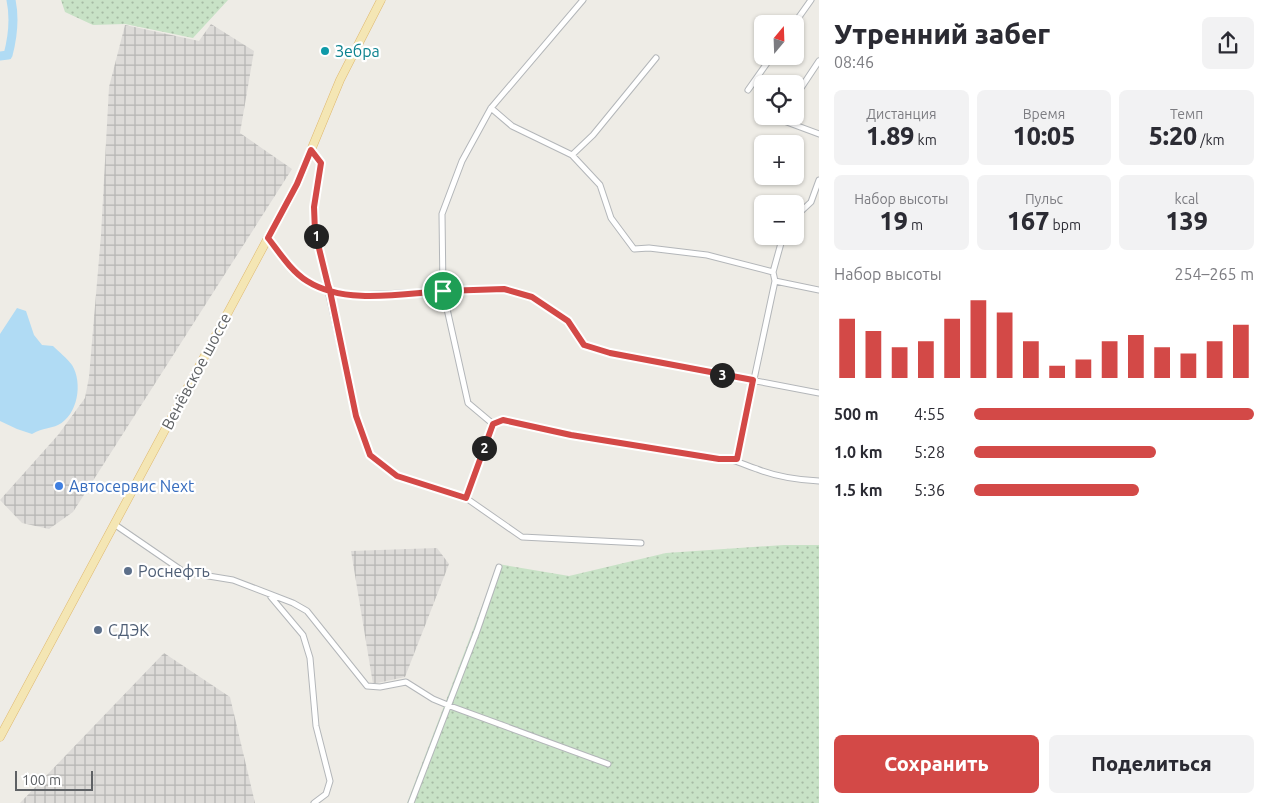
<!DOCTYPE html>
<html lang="ru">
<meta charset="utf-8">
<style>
body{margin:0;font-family:Ubuntu,sans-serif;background:#f2f2f3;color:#2b2b33;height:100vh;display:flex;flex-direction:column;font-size:19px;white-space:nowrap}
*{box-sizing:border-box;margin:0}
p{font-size:16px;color:#7c7c81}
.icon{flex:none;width:28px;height:28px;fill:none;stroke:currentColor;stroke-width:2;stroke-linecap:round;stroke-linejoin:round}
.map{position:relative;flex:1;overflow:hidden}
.drawer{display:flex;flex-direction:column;background:#fff;width:450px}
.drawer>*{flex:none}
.needle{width:32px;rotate:19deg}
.fabs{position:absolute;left:754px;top:15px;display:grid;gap:10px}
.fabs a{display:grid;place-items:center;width:50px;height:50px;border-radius:8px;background:#fff;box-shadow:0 1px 4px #0004;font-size:25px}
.scale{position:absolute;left:15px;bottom:12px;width:78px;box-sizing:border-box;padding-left:5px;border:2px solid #5e6164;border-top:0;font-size:14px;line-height:18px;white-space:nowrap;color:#5e6164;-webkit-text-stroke:4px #fff;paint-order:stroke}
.pin{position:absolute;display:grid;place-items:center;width:42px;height:42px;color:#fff;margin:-21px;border:2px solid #fff;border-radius:50%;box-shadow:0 1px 5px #0007}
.km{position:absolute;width:25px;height:25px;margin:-12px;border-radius:50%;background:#222;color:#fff;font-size:14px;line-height:25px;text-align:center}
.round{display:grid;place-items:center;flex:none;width:52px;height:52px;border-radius:8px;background:#f2f2f3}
.headline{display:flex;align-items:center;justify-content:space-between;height:85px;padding:0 15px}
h1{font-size:28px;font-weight:800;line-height:38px}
.metrics{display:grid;grid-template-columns:repeat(3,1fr);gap:8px;height:85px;padding:5px 15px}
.metrics div{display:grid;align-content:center;border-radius:8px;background:#f2f2f3;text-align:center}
.metrics b{font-size:25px;font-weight:800}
.metrics small{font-size:14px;font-weight:400}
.metrics p{font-size:14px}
.chart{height:140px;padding:10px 15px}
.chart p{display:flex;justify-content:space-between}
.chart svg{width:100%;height:90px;margin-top:5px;stroke:#d34947;stroke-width:6}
.cta{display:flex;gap:10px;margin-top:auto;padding:10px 15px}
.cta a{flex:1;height:58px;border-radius:8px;background:#d34947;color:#fff;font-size:20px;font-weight:800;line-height:58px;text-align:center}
.cta a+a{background:#f2f2f3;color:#2b2b33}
ul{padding:0 15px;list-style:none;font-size:16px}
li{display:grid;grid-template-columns:80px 60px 1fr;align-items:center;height:38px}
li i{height:12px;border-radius:6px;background:#d34947}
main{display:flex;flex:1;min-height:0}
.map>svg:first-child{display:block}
.industrial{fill:url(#industrial-grid)}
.grass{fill:url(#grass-dots)}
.water{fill:#b0dbf4}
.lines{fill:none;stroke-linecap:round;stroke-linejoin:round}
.river{stroke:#b0dbf4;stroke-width:9}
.street-casing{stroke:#b3b6b9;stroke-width:7}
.primary-casing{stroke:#dfb86e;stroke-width:9}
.street{stroke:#fff;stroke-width:5}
.primary{stroke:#f4e6b4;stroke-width:8}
.route-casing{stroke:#fff;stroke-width:10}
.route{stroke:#d34947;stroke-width:6}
.culture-dot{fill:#0f9aa8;stroke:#fff;stroke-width:2}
.shop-dot{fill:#3f7fe0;stroke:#fff;stroke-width:2}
.service-dot{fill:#5c6f8a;stroke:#fff;stroke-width:2}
.labels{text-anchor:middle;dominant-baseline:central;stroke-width:4.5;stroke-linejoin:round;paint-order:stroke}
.culture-label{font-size:16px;fill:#0d838f;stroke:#fff;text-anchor:start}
.street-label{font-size:16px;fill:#5e6164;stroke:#fff}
.shop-label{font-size:16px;fill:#366cbe;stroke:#fff;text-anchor:start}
.service-label{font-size:16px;fill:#4e5e75;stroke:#fff;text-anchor:start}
</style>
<main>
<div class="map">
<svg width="819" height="803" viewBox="0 0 819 803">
<defs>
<pattern id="industrial-grid" width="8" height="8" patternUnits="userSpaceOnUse" patternTransform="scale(1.25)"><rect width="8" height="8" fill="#dddbd8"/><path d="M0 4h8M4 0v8" fill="none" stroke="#b6b5b3"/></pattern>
<pattern id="grass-dots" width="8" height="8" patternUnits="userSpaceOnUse" patternTransform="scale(1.25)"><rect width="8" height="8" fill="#c8e2c6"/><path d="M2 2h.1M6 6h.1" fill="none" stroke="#a6bba4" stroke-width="1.8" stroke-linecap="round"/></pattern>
</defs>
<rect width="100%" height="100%" fill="#eeece6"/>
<path class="industrial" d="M211,24L254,51L240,133L292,169L73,512L49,529L22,523L0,500L58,435L85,398L89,377L101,235L109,87L125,25L199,41Z
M437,548L449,564L405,677L373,684L351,551Z
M164,653L230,697L255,803H20Z"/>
<path class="grass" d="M61,0H228L193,38L125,24L93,25L65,12Z
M784,545H819V803H407L498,564L569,576L666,553Z"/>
<path class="water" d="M17,308L26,311L34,335L42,345L53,346C59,352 67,358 72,365C83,383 78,415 58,425C50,429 44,427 32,434L17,429L0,421V334Z"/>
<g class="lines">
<path class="river" d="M0,56L8,55C13,36 15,19 11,0"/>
<g class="street-casing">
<path id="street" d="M794,24L811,0
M748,90L772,56
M795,97L819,61
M491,108L512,126L572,155L600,185L611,218L634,249L649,248L707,255L773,272
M784,116V121L819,134
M311,150L321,163L314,207L315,232L356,416L370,455L397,476L466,498L493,424
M572,155L593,135L656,58
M795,217L811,202L819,180
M268,238L296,272L306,281L330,291L355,295L504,289L532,297L568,321L584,345L610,353L819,393
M775,281L819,290
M493,424L468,403L443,291L442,214L462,161L491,108L583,0
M493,424L503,420L571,435L719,459C737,459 741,464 757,469C777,477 798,480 819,481
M737,459L775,281L773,272L783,236
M466,498L522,537L641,543
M114,524L184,572L233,580L293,603L307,611L367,686L380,687L406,682L433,699L450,706L608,764
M271,597L303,635L310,658L316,726L330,781L326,794L314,803
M411,803L477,631L499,567"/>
</g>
<g class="primary-casing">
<path id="primary" d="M0,737L297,184L340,80L381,0"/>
</g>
<use href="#street" class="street"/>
<use href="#primary" class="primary"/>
</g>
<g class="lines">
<g class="route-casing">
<path id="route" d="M443,291C400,294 345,305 307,281C291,271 279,252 268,238L297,184L311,150L321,163L314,207L315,232L328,285L330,291L356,416L370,455L397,476L466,498L493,424L503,420L571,435L719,459H737L753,380L610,353L584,345L568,321L532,297L504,289L443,291"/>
</g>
<use href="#route" class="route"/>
</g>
<circle class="culture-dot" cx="325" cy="51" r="5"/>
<circle class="shop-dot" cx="59" cy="486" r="5"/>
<g class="service-dot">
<circle cx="128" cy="571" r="5"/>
<circle cx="98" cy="630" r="5"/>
</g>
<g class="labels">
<g class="culture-label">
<text x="335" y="51">Зебра</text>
</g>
<g class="street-label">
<text transform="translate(196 371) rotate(-62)">Венёвское шоссе</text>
</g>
<g class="shop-label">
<text x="69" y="486">Автосервис Next</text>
</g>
<g class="service-label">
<text x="138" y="571">Роснефть</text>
<text x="108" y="630">СДЭК</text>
</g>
</g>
</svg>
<div class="fabs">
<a><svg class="needle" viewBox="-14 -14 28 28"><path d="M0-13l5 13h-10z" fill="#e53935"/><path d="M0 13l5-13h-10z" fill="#7c7c81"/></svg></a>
<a><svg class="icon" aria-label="locate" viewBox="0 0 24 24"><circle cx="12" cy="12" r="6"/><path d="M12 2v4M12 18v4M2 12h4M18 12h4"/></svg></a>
<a>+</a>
<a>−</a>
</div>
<div class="scale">100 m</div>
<div class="pin" style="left:443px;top:291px;background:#1e9e55"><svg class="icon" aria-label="arrive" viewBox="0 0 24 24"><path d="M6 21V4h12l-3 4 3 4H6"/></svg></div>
<b class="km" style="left:316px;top:236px">1</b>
<b class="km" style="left:484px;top:448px">2</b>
<b class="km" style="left:722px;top:375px">3</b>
</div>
<section class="drawer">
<div class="headline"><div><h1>Утренний забег</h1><p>08:46</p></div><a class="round"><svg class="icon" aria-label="share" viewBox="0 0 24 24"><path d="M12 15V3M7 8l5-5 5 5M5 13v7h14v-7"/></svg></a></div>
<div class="metrics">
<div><p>Дистанция</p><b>1.89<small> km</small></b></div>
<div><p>Время</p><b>10:05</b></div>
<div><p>Темп</p><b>5:20<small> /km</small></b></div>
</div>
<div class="metrics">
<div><p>Набор высоты</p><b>19<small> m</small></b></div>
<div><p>Пульс</p><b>167<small> bpm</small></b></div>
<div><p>kcal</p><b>139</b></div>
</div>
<div class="chart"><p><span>Набор высоты</span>254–265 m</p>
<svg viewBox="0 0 160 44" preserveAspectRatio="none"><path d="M5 44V15M15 44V21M25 44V29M35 44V26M45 44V15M55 44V6M65 44V12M75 44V26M85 44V38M95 44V35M105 44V26M115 44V23M125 44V29M135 44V32M145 44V26M155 44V18"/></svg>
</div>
<ul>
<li><b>500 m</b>4:55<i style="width:100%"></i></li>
<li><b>1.0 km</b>5:28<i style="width:65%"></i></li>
<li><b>1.5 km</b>5:36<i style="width:59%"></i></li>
</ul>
<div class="cta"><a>Сохранить</a><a>Поделиться</a></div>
</section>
</main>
